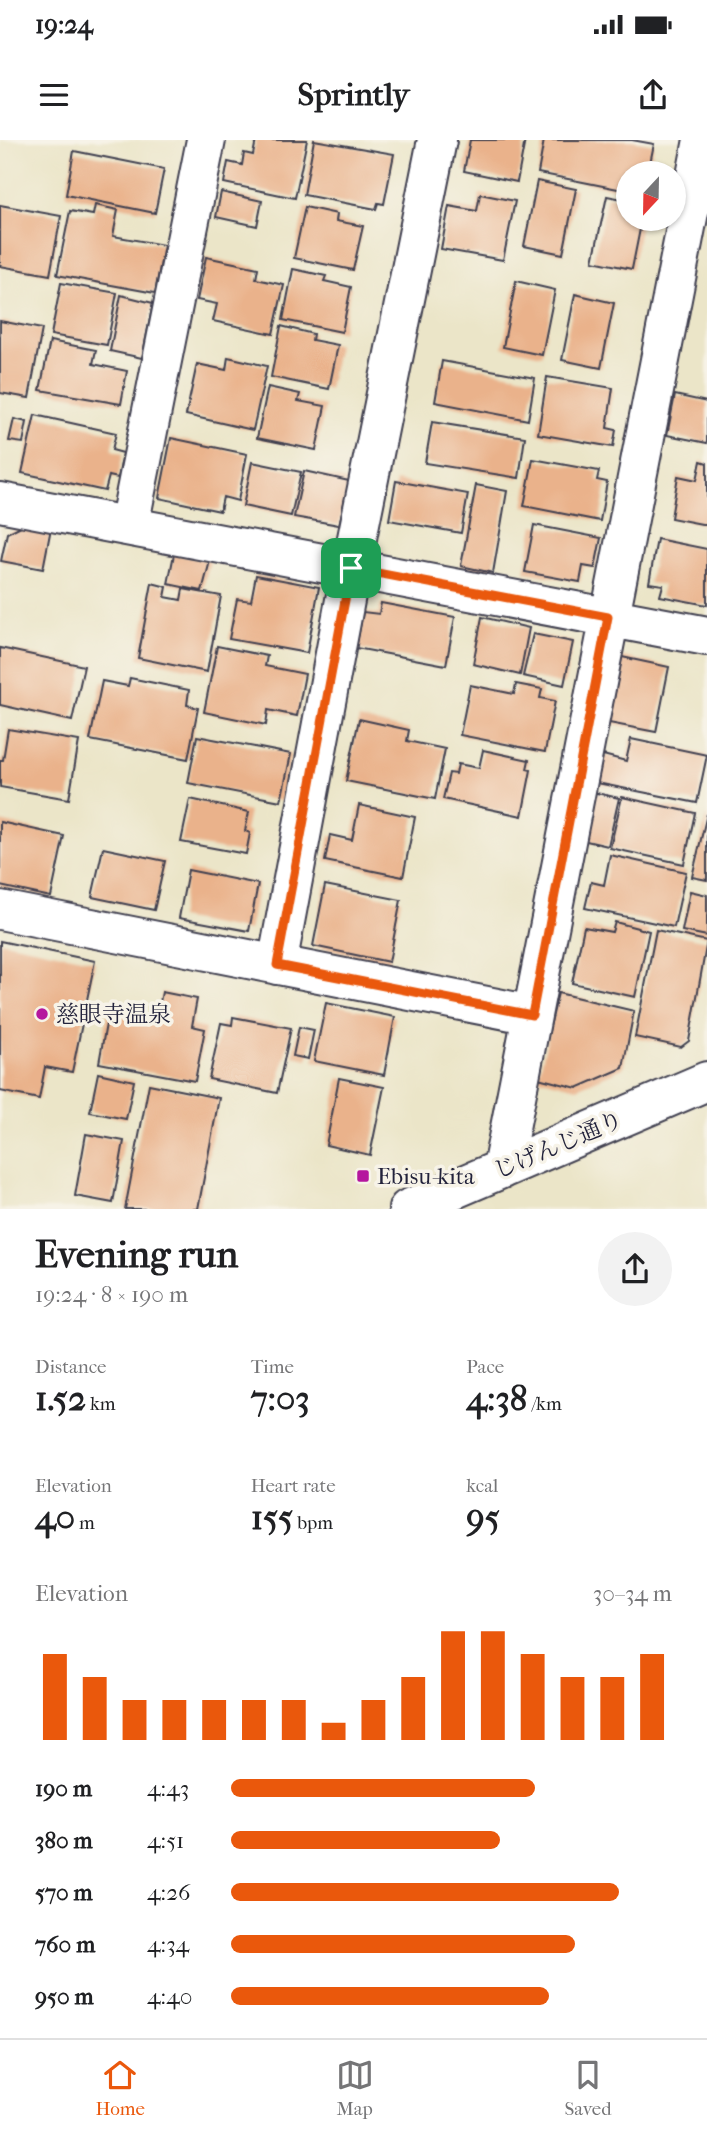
<!DOCTYPE html>
<meta charset="utf-8">
<style>
body{margin:0;font-family:"IM FELL French Canon","Noto Serif JP",serif;background:#f2f2f2;color:#202124;height:100vh;display:flex;flex-direction:column;font-size:26px;white-space:nowrap}
*{box-sizing:border-box;margin:0}
p{font-size:23px;color:#757577}
.icon{flex:none;width:38px;height:38px;fill:none;stroke:currentColor;stroke-width:2;stroke-linecap:round;stroke-linejoin:round}
.map{position:relative;height:1069px;overflow:hidden}
.panel{display:flex;flex-direction:column;background:#fff;flex:1}
.panel>*{flex:none}
.needle{width:46px;rotate:202deg}
.buttons{position:absolute;left:616px;top:21px;display:grid;gap:14px}
.buttons a{display:grid;place-items:center;width:70px;height:70px;border-radius:50%;background:#fff;box-shadow:0 2px 5px #0004;font-size:35px}
.pin{position:absolute;display:grid;place-items:center;width:60px;height:60px;color:#fff;margin:-30px;border-radius:14px;box-shadow:0 4px 10px #0006}
.round{display:grid;place-items:center;flex:none;width:74px;height:74px;border-radius:37px;background:#f2f2f2}
.headline{display:flex;align-items:center;justify-content:space-between;height:119px;padding:0 35px}
h1{font-size:38px;font-weight:800;line-height:52px}
.figures{display:grid;grid-template-columns:repeat(3,1fr);gap:10px;height:119px;padding:7px 35px}
.figures div{display:grid;align-content:center}
.figures b{font-size:35px;font-weight:800}
.figures small{font-size:19px;font-weight:400}
.figures p{font-size:19px}
.chart{height:196px;padding:14px 35px}
.chart p{display:flex;justify-content:space-between}
.chart svg{width:100%;height:126px;margin-top:7px;stroke:#ea580c;stroke-width:6}
ul{padding:0 35px;list-style:none;font-size:23px}
li{display:grid;grid-template-columns:112px 84px 1fr;align-items:center;height:52px}
li i{height:18px;border-radius:9px;background:#ea580c}
.status{display:flex;justify-content:space-between;align-items:center;height:49px;padding:0 35px;background:#fff;direction:ltr}
.status svg{height:19px;fill:currentColor}
header{display:flex;justify-content:space-between;align-items:center;height:91px;padding:0 35px;background:#fff;font-size:32px;font-weight:800}
.tab-bar{display:flex;justify-content:space-around;align-items:center;height:98px;border-top:2px solid #e0e0e0;background:#fff;font-size:19px;color:#757577}
.tab-bar a{display:grid;justify-items:center;gap:4px}
.tab-bar .current{color:#ea580c}
.map>svg:first-child{display:block}
.building{fill:#eab28b}
.lines{fill:none;stroke-linecap:round;stroke-linejoin:round}
.minor-casing{stroke:#403f50;stroke-width:42}
.minor{stroke:#fff;stroke-width:38}
.route-casing{stroke:#fff;stroke-width:14}
.route{stroke:#ea580c;stroke-width:9}
.poi-dot{fill:#b5179e;stroke:#f7f3e8;stroke-width:2.5}
.labels{text-anchor:middle;dominant-baseline:central;stroke-width:7;stroke-linejoin:round;paint-order:stroke}
.poi-label{font-size:23px;fill:#22223b;stroke:#f7f3e8;text-anchor:start}
.street-label{font-size:23px;fill:#22223b;stroke:#f7f3e8}
</style>
<div class="status"><b>19:24</b><svg viewBox="0 0 49 12"><path d="M0 12V9h3v3zM5 12V6h3v6zM10 12V3h3v9zM15 12V0h3v12zM26 1h20v11H26zM47 4h2v5h-2z"/></svg></div>
<header><svg class="icon" aria-label="menu" viewBox="0 0 24 24"><path d="M4 6h16M4 12h16M4 18h16"/></svg>Sprintly<svg class="icon" aria-label="share" viewBox="0 0 24 24"><path d="M12 15V3M7 8l5-5 5 5M5 13v7h14v-7"/></svg></header>
<div class="map">
<svg width="707" height="1069" viewBox="0 0 707 1069">
<rect width="100%" height="100%" fill="#f7f3e8"/>
<filter id="ink" filterUnits="userSpaceOnUse"><feTurbulence type="fractalNoise" baseFrequency=".0143" numOctaves="2"/><feDisplacementMap in="SourceGraphic" scale="14" xChannelSelector="R" yChannelSelector="G"/><feConvolveMatrix kernelMatrix="1 2 1 2 8 2 1 2 1" color-interpolation-filters="sRGB"/></filter>
<filter id="wash" filterUnits="userSpaceOnUse"><feTurbulence type="fractalNoise" baseFrequency=".00686" numOctaves="4" result="noise"/><feDisplacementMap in="SourceGraphic" scale="28" xChannelSelector="R" yChannelSelector="G"/><feGaussianBlur stdDeviation="1.57" result="paint"/><feColorMatrix in="noise" values="0 0 0 0 0 0 0 0 0 0 0 0 0 0 0 0 0 1.4 0 .05"/><feComposite in="paint" operator="in"/></filter>
<g filter="url(#wash)">
<rect width="100%" height="100%" fill="#ebe5c8"/>
<g id="blocks">
<path class="building" d="M256,0H307L295,58L224,43L228,22L242,25L244,13L253,15Z
M314,0L394,14L384,64L378,63L376,69L304,55Z
M470,0H525L517,42L464,31Z
M544,0H632L654,4L648,33H628V51L538,33Z
M74,11L164,29L155,73L66,55Z
M537,41L576,49L563,114L524,106Z
M221,52L262,61L257,86L216,77Z
M480,54L515,61L503,120L441,109L449,66L477,71Z
M607,56L628,60V79H642L632,129L593,121Z
M0,65L61,76L50,135L0,126Z
M95,65L118,70L113,96L164,105L155,153L57,135L70,71L93,75Z
M305,67L337,74L336,81L363,86L353,130L294,118Z
M206,117L258,128L256,139L284,145L273,194L213,181L217,164L197,160Z
M293,129L326,136L324,141L351,147L342,192L283,180Z
M516,141L555,150L542,215L503,207Z
M61,143L117,153L107,205L51,195Z
M575,154L614,163L601,228L562,220Z
M121,155L153,163L142,218L110,211Z
M0,181L42,189L29,258L0,253Z
M281,186L313,194L312,200L338,205L329,249L271,237Z
M50,201L96,210L93,224L127,231L121,264L40,250Z
M228,217L267,226L253,290L186,275L197,224L226,230Z
M442,221L535,238L528,280L435,262Z
M547,237L613,248L607,288L616,290L613,307L538,294Z
M268,247L300,254L298,261L325,266L316,310L257,298Z
M675,255L707,262V303L667,295Z
M35,275L116,293L112,310L123,313L118,338L109,336L105,351L22,333Z
M14,279L27,282L23,303L9,301Z
M432,282L525,297L519,338L425,323Z
M171,298L247,314L238,361L223,357L220,371L159,358Z
M533,319L599,331L597,340L607,342L600,381L524,366Z
M701,321L707,323V385L671,378L678,336L697,340Z
M252,322L301,332L291,376L243,366Z
M304,331L349,341L339,385L294,377Z
M396,341L468,354L461,393L389,380Z
M476,345L507,351L493,433L461,426Z
M25,384L51,388L43,429L1,421L7,393Z
M534,385L601,398L595,428L583,426L580,442L525,432Z
M657,399L707,409V465L660,456L663,445L649,443Z
M174,414L210,421L202,451L168,444Z
M256,435L319,447L307,513L229,499L237,459L251,461Z
M152,443L167,447L165,457L181,460L183,449L221,456L207,532L138,518Z
M381,463L455,477L446,525L356,508L363,472L379,474Z
M482,477L529,488L520,535L473,524Z
M533,494L573,502L564,545L523,536Z
M217,506L267,516L265,526L305,534L297,576L268,570L266,585L204,572Z
M0,508L84,526L72,581L0,565Z
M622,517L669,527L656,592L609,583Z
M130,538L189,550L187,565L198,568L188,619L90,600L102,541L128,546Z
M516,544L542,549L540,558L555,561L545,612L460,595L470,545L514,554Z
M359,579L409,590L407,601L445,609L435,659L346,641Z
M8,589L79,601L69,659L0,647V620H3Z
M197,596L291,614L281,661L188,643Z
M631,599L707,615L697,663L597,643L603,615L626,621Z
M483,610L529,620L527,629L531,630L522,676L443,659L449,633L456,634L458,624L479,628Z
M592,652L619,658L608,706L582,700Z
M622,657L695,673L684,724L610,708Z
M190,659L249,672L245,691L250,693L246,714L181,702Z
M359,665L415,677L403,737L325,721L330,695L352,700Z
M707,674V740L692,737Z
M0,682L64,696L51,757L0,746Z
M103,708L165,721L154,770L92,757Z
M610,715L686,732L674,787L585,768L591,742L604,745Z
M188,730L258,744L249,791L179,778Z
M325,745L401,760L389,822L313,806Z
M690,751L707,755V796L682,791Z
M615,782L649,791L635,857L572,843L584,787L612,792Z
M656,790L707,801L689,901L681,907L635,897Z
M0,801L95,821L72,932L45,927L39,959L0,951Z
M162,852L197,859L192,886L205,889L195,941L99,923L108,873L156,882Z
M558,853L634,871L623,928L577,948L538,938Z
M326,863L395,877L384,935L314,921Z
M233,877L291,888L277,953L209,939L221,883L232,885Z
M299,887L314,890L308,919L293,916Z
M98,933L134,941L126,979L90,972Z
M339,938L384,947L370,1015L326,1005Z
M149,944L219,958L198,1069H125Z
M86,994L124,1001L113,1063L75,1056Z"/>
</g>
</g>
<g filter="url(#ink)">
<use href="#blocks" fill-opacity="0" stroke="#403f50" stroke-width="2"/>
<g class="lines">
<g class="minor-casing">
<path id="minor" d="M0,362L707,496
M129,386L206,0
M0,770L532,875
M277,825L351,428L437,0
M502,1029L703,0
M408,1069L707,941"/>
</g>
<use href="#minor" class="minor"/>
</g>
</g>
<g class="lines" filter="url(#ink)">
<g class="route-casing">
<path id="route" d="M351,428L608,477L532,875L277,825Z"/>
</g>
<use href="#route" class="route"/>
</g>
<g class="poi-dot">
<circle cx="42" cy="874" r="7"/>
<rect x="356" y="1029" width="14" height="14" rx="3.5"/>
</g>
<g class="labels">
<g class="poi-label">
<text x="56" y="874">慈眼寺温泉</text>
<text x="377" y="1036">Ebisu-kita</text>
</g>
<g class="street-label">
<text transform="translate(558 1005) rotate(-23)">じげんじ通り</text>
</g>
</g>
</svg>
<div class="buttons">
<a><svg class="needle" viewBox="-14 -14 28 28"><path d="M0-13l5 13h-10z" fill="#e53935"/><path d="M0 13l5-13h-10z" fill="#757577"/></svg></a>
</div>
<div class="pin" style="left:351px;top:428px;background:#1e9e55"><svg class="icon" aria-label="arrive" viewBox="0 0 24 24"><path d="M6 21V4h12l-3 4 3 4H6"/></svg></div>
</div>
<section class="panel">
<div class="headline"><div><h1>Evening run</h1><p>19:24 · 8 × 190 m</p></div><a class="round"><svg class="icon" aria-label="share" viewBox="0 0 24 24"><path d="M12 15V3M7 8l5-5 5 5M5 13v7h14v-7"/></svg></a></div>
<div class="figures">
<div><p>Distance</p><b>1.52<small> km</small></b></div>
<div><p>Time</p><b>7:03</b></div>
<div><p>Pace</p><b>4:38<small> /km</small></b></div>
</div>
<div class="figures">
<div><p>Elevation</p><b>40<small> m</small></b></div>
<div><p>Heart rate</p><b>155<small> bpm</small></b></div>
<div><p>kcal</p><b>95</b></div>
</div>
<div class="chart"><p><span>Elevation</span>30–34 m</p>
<svg viewBox="0 0 160 44" preserveAspectRatio="none"><path d="M5 44V14M15 44V22M25 44V30M35 44V30M45 44V30M55 44V30M65 44V30M75 44V38M85 44V30M95 44V22M105 44V6M115 44V6M125 44V14M135 44V22M145 44V22M155 44V14"/></svg>
</div>
<ul>
<li><b>190 m</b>4:43<i style="width:69%"></i></li>
<li><b>380 m</b>4:51<i style="width:61%"></i></li>
<li><b>570 m</b>4:26<i style="width:88%"></i></li>
<li><b>760 m</b>4:34<i style="width:78%"></i></li>
<li><b>950 m</b>4:40<i style="width:72%"></i></li>
</ul>
</section>
<nav class="tab-bar">
<a class="current"><svg class="icon" aria-label="home" viewBox="0 0 24 24"><path d="M3 11l9-7 9 7M6 9v11h12V9"/></svg>Home</a>
<a><svg class="icon" aria-label="map" viewBox="0 0 24 24"><path d="M3 6l6-2 6 2 6-2v14l-6 2-6-2-6 2zM9 4v14M15 6v14"/></svg>Map</a>
<a><svg class="icon" aria-label="saved" viewBox="0 0 24 24"><path d="M7 4h10v16l-5-4-5 4z"/></svg>Saved</a>
</nav>
